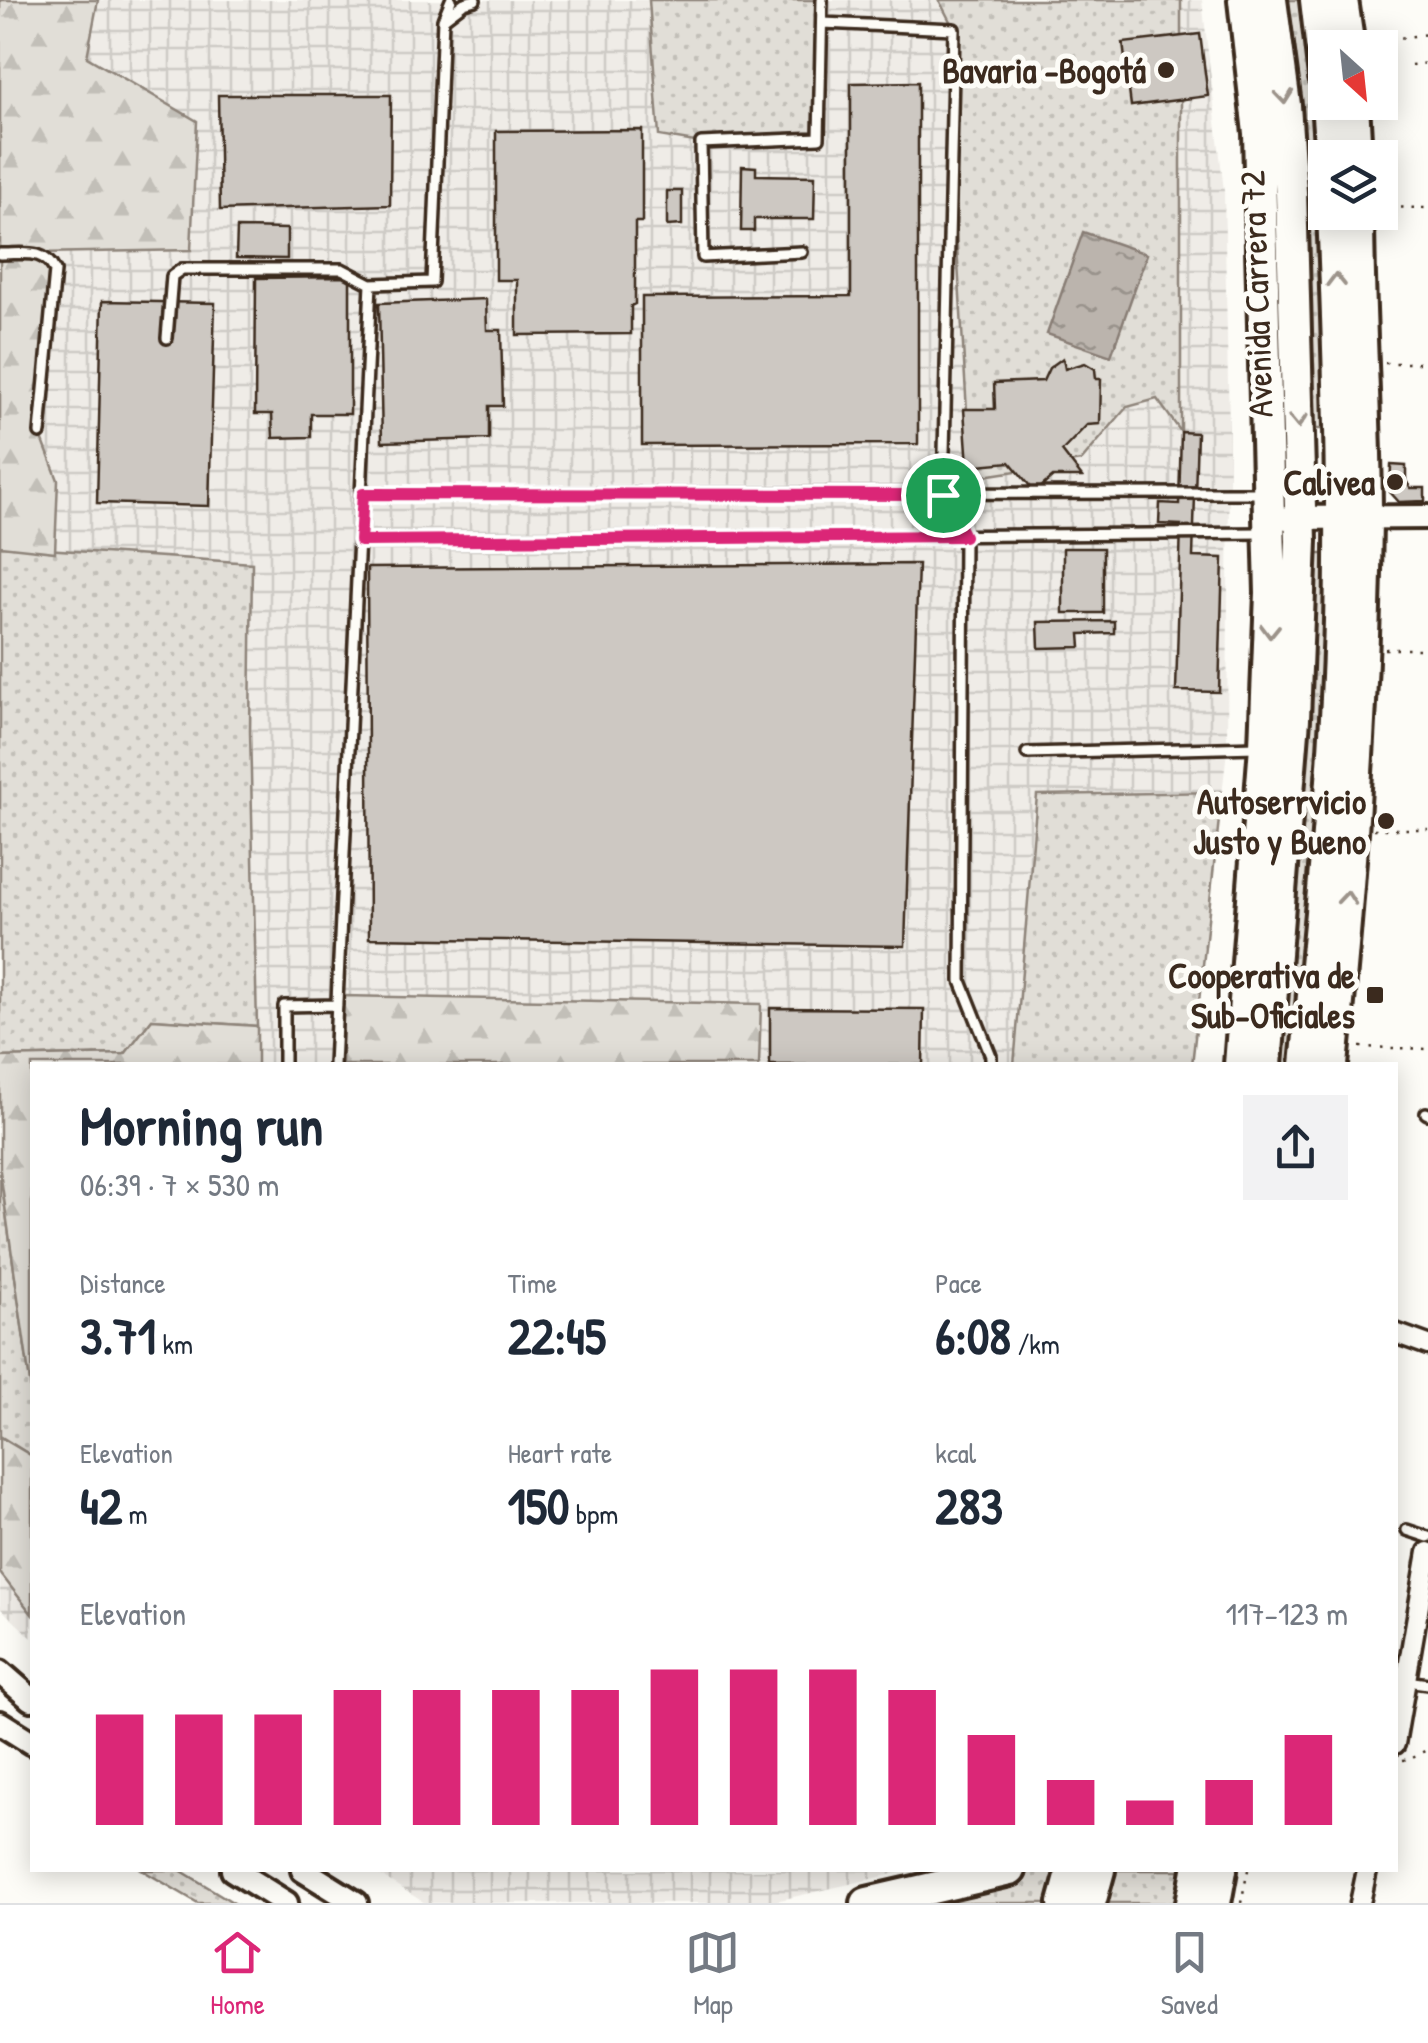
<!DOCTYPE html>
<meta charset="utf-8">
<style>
body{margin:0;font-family:"Patrick Hand",sans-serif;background:#f2f2f3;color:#1f2937;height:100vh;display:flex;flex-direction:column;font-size:38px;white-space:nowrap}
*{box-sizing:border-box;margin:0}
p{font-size:32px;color:#747a83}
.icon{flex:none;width:55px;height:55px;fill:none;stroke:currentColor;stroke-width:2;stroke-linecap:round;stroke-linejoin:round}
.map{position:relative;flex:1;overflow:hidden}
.sheet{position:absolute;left:30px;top:1062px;width:1368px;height:810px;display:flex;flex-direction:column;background:#fff;border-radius:0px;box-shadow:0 5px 25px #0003}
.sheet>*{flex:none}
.needle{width:65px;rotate:153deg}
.tools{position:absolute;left:1308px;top:30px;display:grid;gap:20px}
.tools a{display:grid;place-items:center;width:90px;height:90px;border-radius:0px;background:#fff;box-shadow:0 5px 25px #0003;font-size:50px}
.pin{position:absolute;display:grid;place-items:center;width:85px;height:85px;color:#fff;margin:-42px;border:5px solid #fff;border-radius:50%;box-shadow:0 2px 10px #0007}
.round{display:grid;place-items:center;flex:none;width:105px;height:105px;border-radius:0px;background:#f2f2f3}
.summary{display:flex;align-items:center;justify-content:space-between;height:170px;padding:0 50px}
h1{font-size:55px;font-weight:800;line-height:75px}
.figures{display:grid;grid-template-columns:repeat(3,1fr);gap:15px;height:170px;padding:10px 50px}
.figures div{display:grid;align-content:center}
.figures b{font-size:50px;font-weight:800}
.figures small{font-size:28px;font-weight:400}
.figures p{font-size:28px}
.chart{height:280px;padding:20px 50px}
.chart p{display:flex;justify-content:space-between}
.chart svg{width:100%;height:180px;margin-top:10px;stroke:#db2777;stroke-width:6}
.tabs{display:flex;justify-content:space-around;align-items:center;height:140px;border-top:2px solid #e0e1e3;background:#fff;font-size:28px;color:#747a83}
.tabs a{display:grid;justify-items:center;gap:5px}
.tabs .on{color:#db2777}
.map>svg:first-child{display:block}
.industrial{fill:url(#industrial-grid)}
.grass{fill:url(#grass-dots);stroke:#8e847a;stroke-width:2.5}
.forest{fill:url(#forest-firs);stroke:#8e847a;stroke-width:2.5}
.water{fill:url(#water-ripples);stroke:#887d74;stroke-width:2.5}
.building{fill:#cdc8c2;stroke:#3b2a1e;stroke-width:2.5}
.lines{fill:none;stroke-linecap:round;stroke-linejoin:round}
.lane-casing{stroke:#3b2a1e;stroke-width:16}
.street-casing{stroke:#3b2a1e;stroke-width:25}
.secondary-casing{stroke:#3b2a1e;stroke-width:30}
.highway-casing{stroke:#3b2a1e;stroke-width:38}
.path{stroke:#3b2a1e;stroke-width:2.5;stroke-dasharray:2.5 8;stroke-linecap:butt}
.lane{stroke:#fdfcf7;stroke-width:9}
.street{stroke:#fdfcf7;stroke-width:18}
.secondary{stroke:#fdfcf7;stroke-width:22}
.highway{stroke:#fdfcf7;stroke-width:30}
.oneway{stroke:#9c938a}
.route-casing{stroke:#fff;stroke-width:20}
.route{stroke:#db2777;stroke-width:12}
.poi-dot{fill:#3b2a1e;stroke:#fdfcf7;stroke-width:4}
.labels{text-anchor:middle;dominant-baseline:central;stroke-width:10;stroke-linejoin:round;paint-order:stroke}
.poi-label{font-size:35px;font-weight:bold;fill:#3b2a1e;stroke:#fdfcf7;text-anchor:end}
.street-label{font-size:35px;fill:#3b2a1e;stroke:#fdfcf7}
</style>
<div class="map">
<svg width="1428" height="1903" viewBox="0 0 1428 1903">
<defs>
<pattern id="industrial-grid" width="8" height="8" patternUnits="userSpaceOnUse" patternTransform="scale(2.5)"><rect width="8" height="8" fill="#efece7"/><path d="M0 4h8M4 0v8" fill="none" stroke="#cecbc6"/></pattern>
<pattern id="grass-dots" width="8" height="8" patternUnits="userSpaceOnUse" patternTransform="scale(2.5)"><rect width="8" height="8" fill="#e1ded7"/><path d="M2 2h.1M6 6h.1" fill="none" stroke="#c2bfb8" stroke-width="1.8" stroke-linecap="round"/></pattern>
<pattern id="forest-firs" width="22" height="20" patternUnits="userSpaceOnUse" patternTransform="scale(2.5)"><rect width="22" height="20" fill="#e1ded7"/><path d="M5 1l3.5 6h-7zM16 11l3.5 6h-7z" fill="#c2bfb8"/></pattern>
<pattern id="water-ripples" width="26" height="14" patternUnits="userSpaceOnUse" patternTransform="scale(2.5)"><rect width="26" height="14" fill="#bbb4ad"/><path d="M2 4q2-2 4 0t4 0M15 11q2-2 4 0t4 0" fill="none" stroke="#99938c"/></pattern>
</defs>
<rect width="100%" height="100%" fill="#fdfcf7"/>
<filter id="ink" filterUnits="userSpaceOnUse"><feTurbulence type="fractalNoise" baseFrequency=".01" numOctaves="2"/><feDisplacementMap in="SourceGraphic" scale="20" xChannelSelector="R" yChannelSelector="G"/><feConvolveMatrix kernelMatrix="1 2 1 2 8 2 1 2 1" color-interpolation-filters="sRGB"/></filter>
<g filter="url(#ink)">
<path class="industrial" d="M0,0H1202L1224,191L1229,432L1227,750L1192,1065H32V1638L0,1608Z
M372,1870H910L767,1903H425Z"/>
<path class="grass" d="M649,0H821L819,138L701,143L659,136Z
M939,0H1181V432L1157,399L1127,407L1081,461L971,478L951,147L954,29Z
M1279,0H1306L1324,140L1332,429H1316L1314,364Z
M0,546L252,563L250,731L257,1026L152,1019L125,1054L0,1057Z
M1309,554H1334L1299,1065H1275Z
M1222,792L1192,1065H1014L1037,795Z
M0,1171L32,1396V1456L0,1436Z
M142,1870H180L234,1903H198Z
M1022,1870H1063L1054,1903H894Z
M1108,1870H1186L1180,1903H1100Z"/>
<path class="forest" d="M0,0H98L87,57L197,121L191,250L40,253L55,271L40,433L58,480L55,552L0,546Z
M343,996L761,1004L759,1065H342Z
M152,1019L257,1026V1065H32V1396L0,1171V1057L125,1054Z
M0,1437L32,1456V1614L0,1573Z"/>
<path class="water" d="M1083,232L1147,254L1111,356L1047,334Z"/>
<path class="building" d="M1200,34L1208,96L1131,106L1123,43Z
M918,82V444L642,445V297L851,296V83Z
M218,95H391L390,205L220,210Z
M642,130V222H635V304L631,306V334L517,335V280H496V131Z
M742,166L756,167V175L815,176L814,219H754V231H741Z
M667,191H682V225L667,226Z
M237,228L287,229V259L236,258Z
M350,277V414H311V437L273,438L272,414H255L256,278Z
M486,299L487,330H501L503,406H489V439L382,442L379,303Z
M102,301L215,303L209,506L97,503Z
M1063,358L1065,369L1085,363L1095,369L1096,379H1101L1100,424L1087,425L1062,451L1082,477H1053L1035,492L1010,462L968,466L964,409H995L994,383L1043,381L1049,368Z
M1181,432L1197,433L1193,557L1223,558L1219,692L1176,691L1181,525L1159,524L1160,503L1179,504Z
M1391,465L1406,466V481L1411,488H1425V501L1399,502L1390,492Z
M1063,548H1103V613H1063Z
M918,564L905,946L369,938L367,568Z
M1114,621V633L1080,634L1081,647L1039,648L1038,622Z
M770,1008L924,1009L923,1065H770Z"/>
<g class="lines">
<g class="lane-casing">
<path id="lane" d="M444,17L451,0
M823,23L954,29L943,495L964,536L961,981L991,1056V1065
M802,252L703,257L701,143L819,138L822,0
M0,254C24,254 44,248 55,271L40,433
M167,338L172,276L182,269H342L371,284
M363,494L1262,493
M361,541L1263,533
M1027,753L1257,747
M284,1065V1006L337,1005
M334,1065L371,284L432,282L443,19L464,3L475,0
M1426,1113L1428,1114
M1407,1530L1428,1537
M1406,1681L1428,1684"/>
</g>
<g class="street-casing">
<path id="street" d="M1395,1333L1428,1345
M1395,1744L1428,1552
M1360,1903L1367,1870"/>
</g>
<g class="secondary-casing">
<path id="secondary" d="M1287,518L1428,517
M0,1672L31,1699
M0,1723L32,1743
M233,1870L286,1903
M303,1870L356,1903"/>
</g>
<g class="highway-casing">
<path id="highway" d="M1316,0L1325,77
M1342,0L1349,48
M1327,102L1331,158
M1353,102L1356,158
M1240,1065L1265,746L1271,593L1259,133L1244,0
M1266,1065L1294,719L1301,541L1291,192L1285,105L1271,0
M1306,1065C1323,899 1340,730 1341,563C1342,446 1338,329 1333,212
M1332,1065C1350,883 1364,700 1366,517C1366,416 1358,314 1358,212
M867,1903L1010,1870
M1064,1903L1073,1870
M1090,1903L1099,1870
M1192,1903L1198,1870
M1215,1903L1221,1870"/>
</g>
<path class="path" d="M1370,42L1428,34
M1411,65L1428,63
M1380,207L1428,208
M1385,363H1428
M1385,649H1428
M1374,829H1428
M1360,1047L1428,1049
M1403,1760L1411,1759L1428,1749
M1241,1903L1248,1870"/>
<use href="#lane" class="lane"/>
<use href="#street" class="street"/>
<use href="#secondary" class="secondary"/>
<use href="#highway" class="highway"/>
</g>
<defs><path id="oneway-chevron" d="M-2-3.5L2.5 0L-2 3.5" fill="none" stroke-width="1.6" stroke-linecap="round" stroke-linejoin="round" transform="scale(2.5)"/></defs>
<g class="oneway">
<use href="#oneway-chevron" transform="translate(1284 97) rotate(84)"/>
<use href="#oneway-chevron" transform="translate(1336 280) rotate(-91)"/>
<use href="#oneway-chevron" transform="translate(1298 421) rotate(88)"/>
<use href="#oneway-chevron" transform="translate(1270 631) rotate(91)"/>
<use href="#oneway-chevron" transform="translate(1347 898) rotate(-85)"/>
</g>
</g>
<g class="lines" filter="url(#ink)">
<g class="route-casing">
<path id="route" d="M363,494L943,495L964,536L360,541Z"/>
</g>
<use href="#route" class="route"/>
</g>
<g class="poi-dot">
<circle cx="1166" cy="70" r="10"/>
<circle cx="1395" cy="482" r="10"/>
<circle cx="1386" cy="821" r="10"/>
<rect x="1365" y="985" width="20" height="20" rx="5"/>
</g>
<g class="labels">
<g class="poi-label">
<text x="1146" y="70">Bavaria -Bogotá</text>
<text x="1375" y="482">Calivea</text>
<text x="1366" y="801">Autoserrvicio<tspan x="1366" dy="40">Justo y Bueno</tspan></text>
<text x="1355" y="975">Cooperativa de<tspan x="1355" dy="40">Sub-Oficiales</tspan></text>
</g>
<g class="street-label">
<text transform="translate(1256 294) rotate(-92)">Avenida Carrera 72</text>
</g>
</g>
</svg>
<div class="tools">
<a><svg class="needle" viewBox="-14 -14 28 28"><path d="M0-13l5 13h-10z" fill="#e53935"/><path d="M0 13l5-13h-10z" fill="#747a83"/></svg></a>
<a><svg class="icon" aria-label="layers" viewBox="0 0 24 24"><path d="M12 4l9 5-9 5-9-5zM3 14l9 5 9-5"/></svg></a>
</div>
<div class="pin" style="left:943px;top:495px;background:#1e9e55"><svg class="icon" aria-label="arrive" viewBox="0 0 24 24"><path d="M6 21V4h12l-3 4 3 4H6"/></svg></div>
<section class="sheet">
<div class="summary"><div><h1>Morning run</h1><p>06:39 · 7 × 530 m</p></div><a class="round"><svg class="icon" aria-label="share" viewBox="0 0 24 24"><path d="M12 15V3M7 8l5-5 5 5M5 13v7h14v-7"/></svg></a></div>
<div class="figures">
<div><p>Distance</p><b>3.71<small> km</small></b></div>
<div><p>Time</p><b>22:45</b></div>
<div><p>Pace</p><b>6:08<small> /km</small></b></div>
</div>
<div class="figures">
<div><p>Elevation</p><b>42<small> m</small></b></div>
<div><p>Heart rate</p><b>150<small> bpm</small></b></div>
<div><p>kcal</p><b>283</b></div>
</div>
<div class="chart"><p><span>Elevation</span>117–123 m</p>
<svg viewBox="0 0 160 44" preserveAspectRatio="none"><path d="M5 44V17M15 44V17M25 44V17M35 44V11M45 44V11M55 44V11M65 44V11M75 44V6M85 44V6M95 44V6M105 44V11M115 44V22M125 44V33M135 44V38M145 44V33M155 44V22"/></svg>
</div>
</section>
</div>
<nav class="tabs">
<a class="on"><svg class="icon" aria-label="home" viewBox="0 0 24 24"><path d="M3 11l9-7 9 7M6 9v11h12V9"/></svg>Home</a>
<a><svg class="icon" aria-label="map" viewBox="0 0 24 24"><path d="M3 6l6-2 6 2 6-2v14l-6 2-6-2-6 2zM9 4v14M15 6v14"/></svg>Map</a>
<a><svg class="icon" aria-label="saved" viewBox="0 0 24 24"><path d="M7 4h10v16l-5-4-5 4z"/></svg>Saved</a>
</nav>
